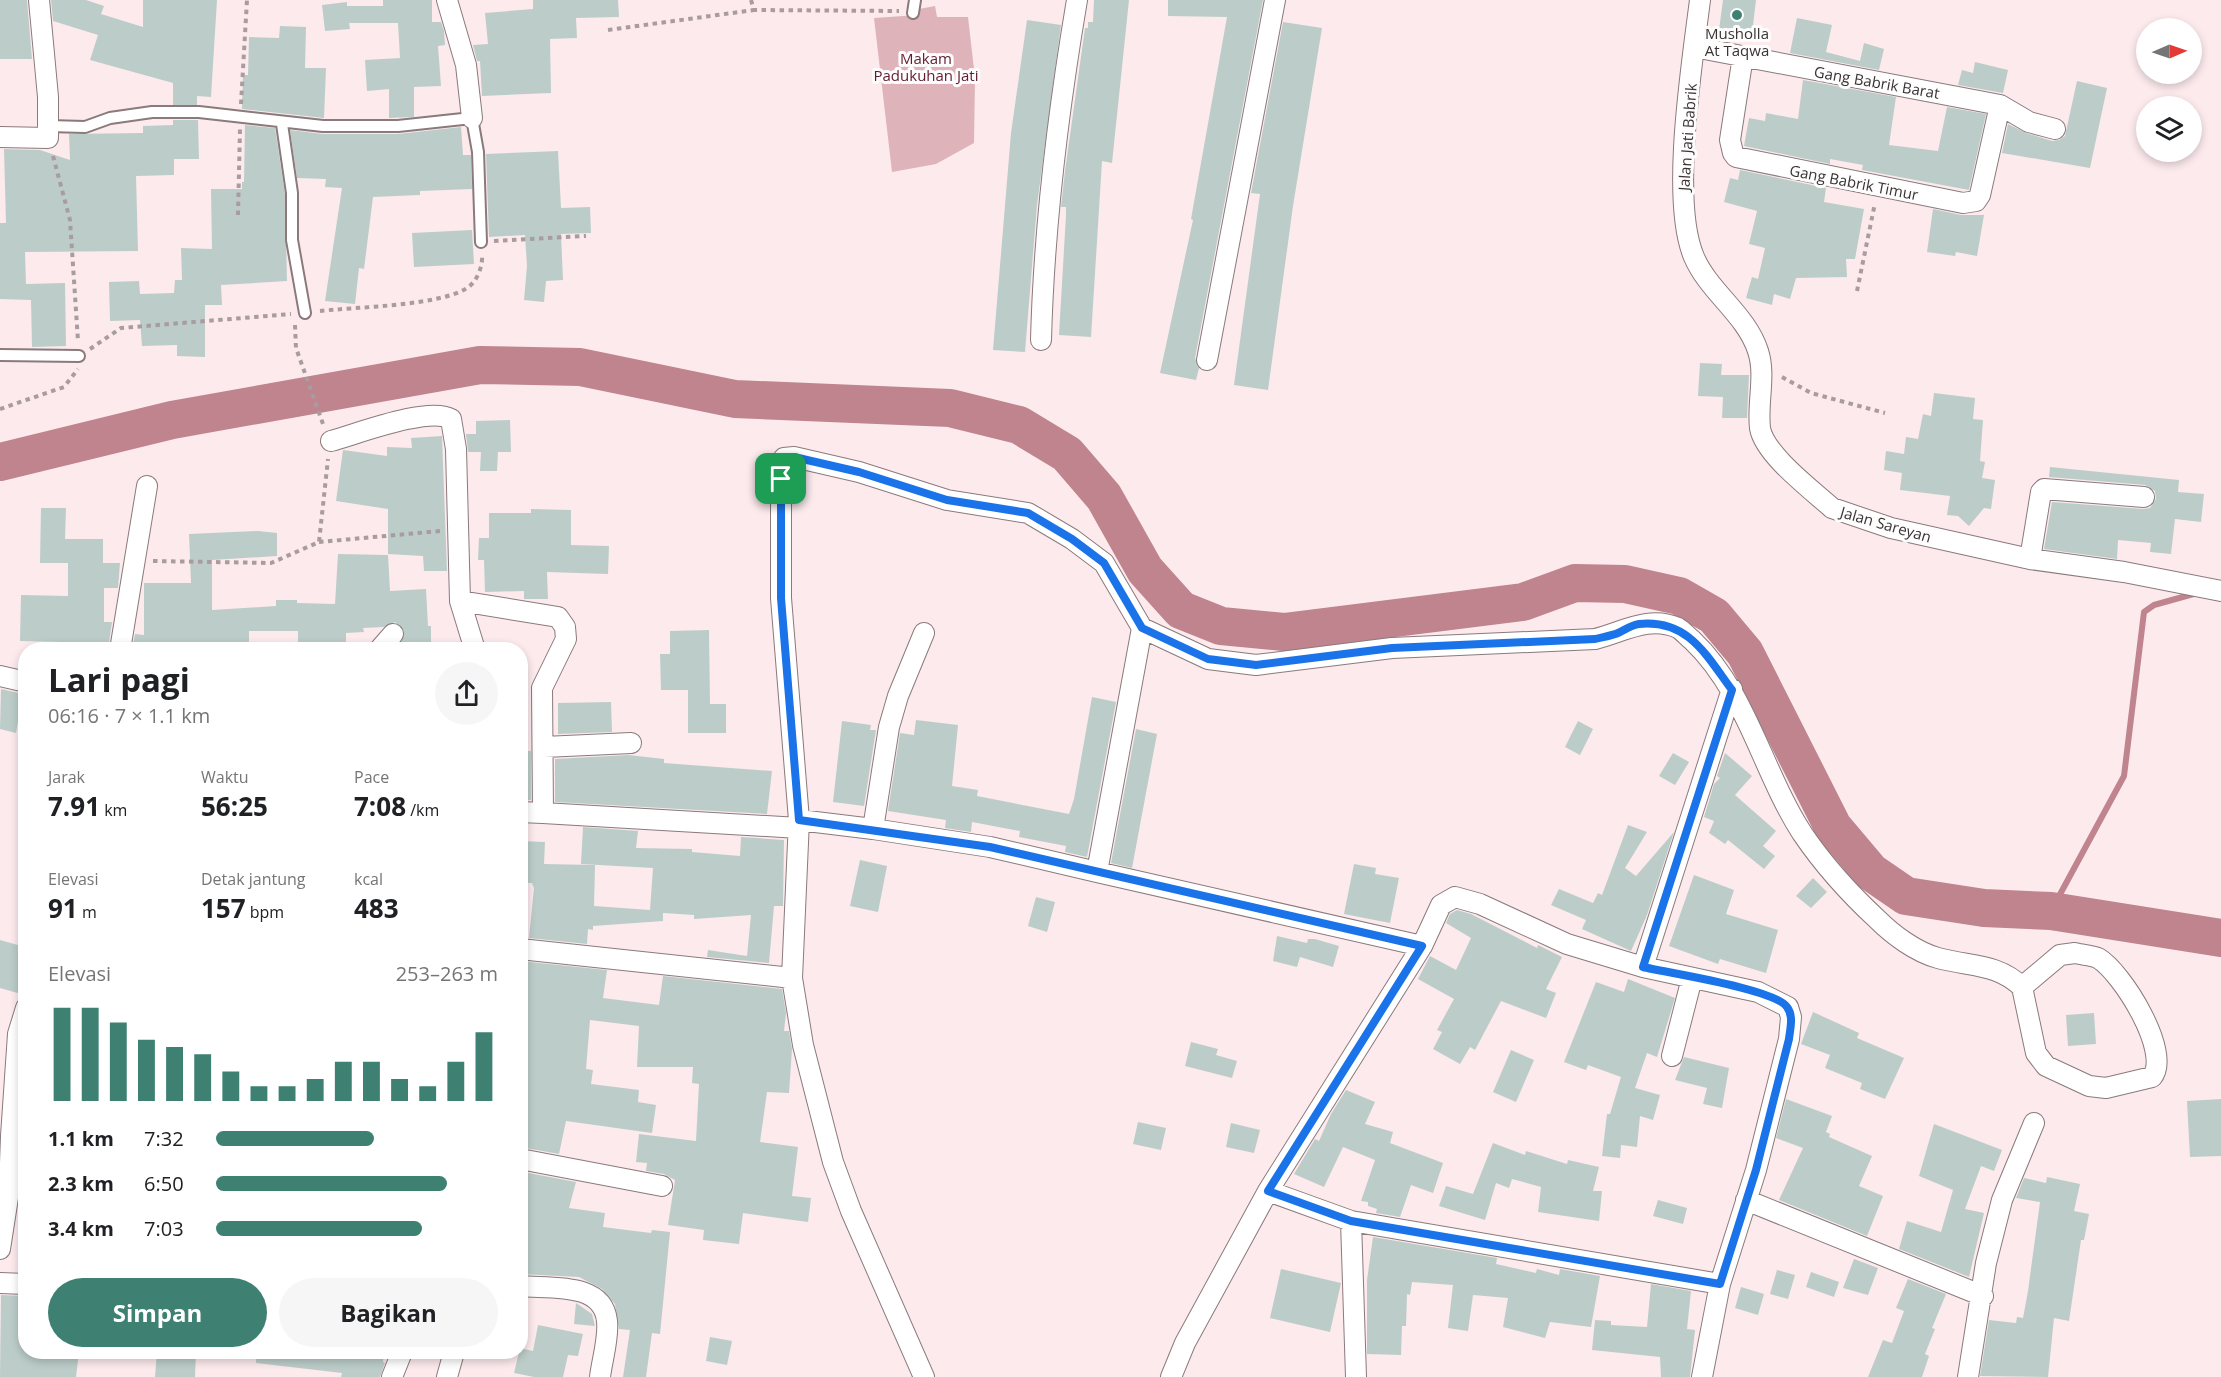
<!DOCTYPE html>
<html lang="id">
<meta charset="utf-8">
<style>
body{margin:0;font-family:"Open Sans",sans-serif;background:#f6f6f6;color:#202124;height:100vh;display:flex;flex-direction:column;font-size:22px;white-space:nowrap}
*{box-sizing:border-box;margin:0}
p{font-size:20px;color:#757577}
.icon{flex:none;width:33px;height:33px;fill:none;stroke:currentColor;stroke-width:2;stroke-linecap:round;stroke-linejoin:round}
.map{position:relative;flex:1;overflow:hidden}
.sheet{position:absolute;left:18px;top:642px;width:510px;height:717px;display:flex;flex-direction:column;background:#fff;border-radius:24px;box-shadow:0 3px 9px #0003}
.sheet>*{flex:none}
.needle{width:39px;rotate:88deg}
.tools{position:absolute;left:2136px;top:18px;display:grid;gap:12px}
.tools a{display:grid;place-items:center;width:66px;height:66px;border-radius:50%;background:#fff;box-shadow:0 3px 9px #0003;font-size:30px}
.pin{position:absolute;display:grid;place-items:center;width:51px;height:51px;color:#fff;margin:-26px;border-radius:12px;box-shadow:0 3px 9px #0006}
.round{display:grid;place-items:center;flex:none;width:63px;height:63px;border-radius:32px;background:#f6f6f6}
.head{display:flex;align-items:center;justify-content:space-between;height:102px;padding:0 30px}
h1{font-size:33px;font-weight:700;line-height:45px}
.figures{display:grid;grid-template-columns:repeat(3,1fr);gap:9px;height:102px;padding:6px 30px}
.figures div{display:grid;align-content:center}
.figures b{font-size:26px;font-weight:700}
.figures small{font-size:16px;font-weight:400}
.figures p{font-size:16px}
.chart{height:168px;padding:12px 30px}
.chart p{display:flex;justify-content:space-between}
.chart svg{width:100%;height:108px;margin-top:6px;stroke:#3e8173;stroke-width:6}
.action{display:flex;gap:12px;margin-top:auto;padding:12px 30px}
.action a{flex:1;height:69px;border-radius:36px;background:#3e8173;color:#fff;font-size:24px;font-weight:700;line-height:69px;text-align:center}
.action a+a{background:#f6f6f6;color:#202124}
ul{padding:0 30px;list-style:none;font-size:20px}
li{display:grid;grid-template-columns:96px 72px 1fr;align-items:center;height:45px}
li i{height:15px;border-radius:8px;background:#3e8173}
.map>svg:first-child{display:block}
.green{fill:#deb3b9}
.lines{fill:none;stroke-linecap:round;stroke-linejoin:round}
.stream{stroke:#bf848e;stroke-width:6}
.river{stroke:#bf848e;stroke-width:38}
.building{fill:#bccdc9}
.service-casing{stroke:#8a7a7c;stroke-width:14}
.minor-casing{stroke:#8a7a7c;stroke-width:22}
.path{stroke:#a99c9e;stroke-width:4;stroke-dasharray:4.5 4.5;stroke-linecap:butt}
.service{stroke:#fff;stroke-width:10}
.minor{stroke:#fff;stroke-width:20}
.route-casing{stroke:#fff;stroke-width:12}
.route{stroke:#1a73e8;stroke-width:8}
.poi-dot{fill:#3e8173;stroke:#fdfdfd;stroke-width:2}
.labels{text-anchor:middle;dominant-baseline:central;stroke-width:6;stroke-linejoin:round;paint-order:stroke}
.poi-label{font-size:15px;fill:#3a3334;stroke:#fdfdfd}
.park-label{font-size:15px;fill:#631b2f;stroke:#fdfdfd}
.street-label{font-size:15px;fill:#3a3334;stroke:#fdfdfd}
</style>
<div class="map">
<svg width="2221" height="1377" viewBox="0 0 2221 1377">
<rect width="100%" height="100%" fill="#fceaed"/>
<path class="green" d="M935,6L937,17H968L975,78L974,143L936,164L892,172L874,18L918,15L919,9Z"/>
<g class="lines">
<path class="stream" d="M2051,911L2124,776L2144,612L2154,605L2197,593"/>
<path class="river" d="M0,462L172,420L480,365L580,367L735,399L950,408L1019,425L1067,454L1104,497L1145,570L1181,610L1221,626L1284,632L1523,602L1575,583L1625,584L1679,596L1714,616L1745,653L1833,827L1871,872L1906,896L1984,908L2051,911L2221,938"/>
</g>
<path class="building" d="M0,0H27L32,59H0Z
M51,0H86L104,6L101,14L143,27V0H217L211,97L197,96V105H173V83L90,60L98,35L53,21Z
M383,0H432V22H441L444,31L445,45L438,46L441,86L414,87V117L389,118V89L367,91L365,60L400,58L398,23H349L350,29L325,31L322,5L347,2V6H383Z
M533,0H618L619,17L576,18L577,38L550,39L551,93L482,96L480,61H477L473,45L488,44L485,13L533,9Z
M1094,0H1129L1112,163L1102,161L1091,337L1059,335L1066,215V207H1061L1065,171L1085,28H1088V22H1093Z
M1168,0H1263L1195,358L1199,368L1196,380L1160,373L1193,220L1191,219L1227,17L1168,16Z
M1723,0H1756L1752,34L1719,30Z
M1797,18L1832,25L1826,52L1860,61L1864,43L1884,49L1879,70L1790,53Z
M1027,20L1061,25L1037,205L1025,352L993,350L1011,133Z
M1283,22L1322,28L1293,206L1268,390L1234,385L1260,194L1251,193Z
M280,26L306,27L305,68H326L324,118L242,109L243,75H248L249,37L279,38Z
M1975,62L2008,70L2003,93L1958,85L1962,70L1973,73Z
M1803,80L1896,97L1889,145L1938,151L1947,107L1986,114L1969,190L1862,170L1863,165L1830,159V164L1744,146L1749,118L1765,121L1766,113L1798,119Z
M2077,81L2107,88L2090,168L2002,153L2008,124L2026,133L2052,141L2059,140L2065,136Z
M173,120H198L199,159H174V175L136,176L138,251L25,252L26,284L65,283L66,346L32,347L31,300L0,299V223H6L4,149L40,150L70,160L69,134L143,133V126L173,125Z
M245,125L275,128L285,194L287,281L221,285L222,305H205V357L177,356V345L142,346L140,320L110,321L109,282L139,281L140,294L174,293L175,280H182L181,248L212,249L211,189H242V182H244Z
M461,127L463,155H471L472,189L420,191V195L373,197L364,269L359,268L355,304L325,301L342,188L325,187L326,179L297,178L290,130L323,134H398Z
M558,151L561,208L590,207L591,233L561,234L563,280L546,281L544,302L524,300L527,266L525,235L489,237L486,154Z
M1740,170L1826,188L1824,202L1864,209L1855,259H1846L1847,277L1796,278L1790,299L1774,294L1772,305L1746,298L1752,277L1758,279L1765,248L1749,244L1757,211L1724,202L1730,178L1738,180Z
M1933,209L1961,215H1984L1977,256L1956,252L1955,256L1927,252Z
M472,230L474,264L414,267L412,233Z
M1700,363L1722,364L1721,375H1749L1747,418H1722L1723,397L1698,396Z
M1934,393L1975,398L1973,419L1983,420L1980,461L1985,462L1982,478L1995,480L1991,509L1984,508L1969,526L1958,516L1947,515L1950,496L1900,490L1902,473L1884,470L1886,451L1904,454L1906,437L1918,439L1923,414L1931,416Z
M510,420L511,452H498L497,471H480L481,452H468L466,434H476V421Z
M442,436L447,571H424L423,556L388,554V509L336,501L343,450L387,456V447L412,448L411,438Z
M2050,467L2179,480L2178,492L2204,494L2201,522L2175,519L2171,554L2150,552L2151,543L2118,540L2117,559L2044,549L2052,502L2143,509L2150,508L2156,499L2155,491L2145,485L2049,477Z
M41,508H66L65,539H103V563H120L118,588H104V622H112L108,650H79V645H62V642L20,641L21,595L68,596V563H40Z
M531,509L571,510V545L609,546L608,574L547,572L548,599H524V591L485,592L484,560H478L479,538H489V513H531Z
M258,531L277,533V556L212,560V610L276,606V600H297V603L335,604L338,554L388,555L390,591L426,589L428,626H431V650H398L404,631L395,622L384,627L363,628L364,632L346,633V650H298V631H249V646L204,650H132L135,634L144,635V583H191L189,534Z
M709,630L710,704H726V733H688V690H661L660,654H670V631Z
M1,689L23,694L16,733L0,729Z
M1092,697L1116,702L1087,857L1065,852L1066,846L1019,837L1020,831L972,822L971,832L945,828L946,820L888,811L900,733L914,735L916,720L958,725L952,786L978,790L977,796L1069,814L1074,799Z
M611,702L612,732L558,734V703Z
M842,721L871,725L870,730H876L864,806L833,802Z
M1578,721L1593,729L1580,755L1565,747Z
M1136,729L1157,734L1132,868L1111,863Z
M520,751H531V800H520Z
M1673,753L1689,762L1675,785L1659,776Z
M1725,753L1752,776L1735,795L1776,831L1763,846L1775,856L1764,869L1728,840L1725,844L1709,833L1714,821L1704,817L1714,784L1720,778L1717,776Z
M628,755L664,759V763L772,771L767,814L555,802V759Z
M1628,825L1647,832L1625,868L1636,876L1674,832L1647,915L1631,951L1582,929L1586,920L1551,905L1559,889L1593,903L1598,893L1602,895Z
M583,827L638,831L636,848L692,849V852L740,856L741,837L784,840L783,906H774L769,963L707,957L708,950L747,956L751,915L694,919V915L663,913V921L593,926V930L588,929L587,944L529,938L534,888L532,883H520V841L545,842L544,864L595,865L594,906L650,910L653,868L581,864Z
M860,860L887,866L878,912L850,906Z
M1354,864L1376,868L1375,874L1399,878L1390,923L1344,914Z
M1694,875L1734,890L1726,914L1778,930L1766,973L1720,959L1718,964L1669,946Z
M1813,878L1827,892L1811,908L1796,896Z
M1036,897L1055,902L1047,932L1028,926Z
M1457,910L1471,914L1537,948L1538,945L1562,957L1546,989L1556,993L1546,1018L1501,1001L1475,1050L1470,1047L1460,1064L1433,1049L1442,1032L1437,1030L1454,999L1418,979L1430,956L1456,970L1471,938L1446,923L1450,914Z
M1277,936L1307,943L1308,939H1315L1339,946L1333,967L1300,957L1297,967L1273,961Z
M0,940L25,947L18,970L26,972L21,994L0,988Z
M520,961L607,970L603,998L659,1005L663,976L782,989L786,1013L784,1031H789L792,1049L789,1093L767,1092L760,1142L798,1147L792,1196L811,1198L808,1222L743,1213L739,1244L703,1240L704,1230L668,1225L675,1180L664,1174L646,1171L647,1163L636,1162L639,1134L696,1141L699,1084L692,1083L693,1067H637L639,1026L590,1020L586,1069L593,1070L591,1084L639,1090L638,1102L656,1105L652,1133L566,1121L559,1154L520,1147L527,1103L520,1102L524,1034H520Z
M1628,979L1675,998L1657,1057L1647,1053L1635,1088L1660,1095L1653,1120L1640,1116L1637,1147L1621,1145L1620,1158L1602,1156L1607,1114H1610L1621,1077L1588,1065L1586,1070L1564,1062L1596,982L1624,992Z
M1813,1012L1859,1033L1857,1038L1904,1058L1885,1099L1860,1089L1862,1083L1825,1068L1830,1055L1801,1044Z
M2094,1013L2096,1044L2068,1046L2066,1015Z
M1191,1042L1218,1049L1216,1055L1237,1061L1232,1078L1185,1066Z
M1511,1050L1534,1060L1516,1102L1493,1092Z
M1684,1057L1729,1068L1722,1108L1703,1104L1707,1088L1675,1080Z
M1346,1090L1375,1102L1365,1124L1393,1132L1390,1143L1443,1163L1433,1193L1411,1185L1400,1217L1376,1213L1377,1209L1368,1206V1202L1361,1201L1375,1160L1343,1147L1324,1187L1294,1174L1315,1139L1319,1141L1331,1114Z
M1786,1099L1832,1116L1826,1132L1830,1134L1829,1137L1872,1156L1859,1186L1883,1196L1867,1236L1779,1200L1803,1148L1776,1138Z
M2221,1099V1156L2190,1157L2187,1101Z
M1138,1122L1166,1128L1161,1150L1133,1144Z
M1231,1123L1260,1130L1254,1153L1226,1147Z
M1934,1124L2002,1150L1994,1171L1981,1166L1965,1209L1984,1213L1969,1277L1899,1249L1907,1221L1941,1232L1953,1190L1919,1176Z
M1493,1143L1525,1155L1526,1151L1567,1164L1568,1160L1599,1167L1593,1191H1602L1599,1221L1538,1212L1541,1187L1512,1179L1509,1188L1496,1183L1485,1220L1439,1206L1446,1186L1473,1194Z
M523,1172L576,1182L569,1208L605,1213L603,1227L651,1233L652,1230L670,1232L660,1334L652,1333L646,1377H623L630,1330L619,1329L615,1304L602,1289L579,1277L520,1274V1181Z
M2047,1177L2080,1184L2074,1211L2089,1214L2084,1240H2081L2069,1321L2054,1318L2048,1377L1980,1376L1989,1320L2016,1323L2017,1317L2023,1318L2028,1291L2040,1202L2016,1198L2024,1178L2046,1183Z
M1658,1200L1687,1208L1683,1224L1653,1216Z
M1373,1237L1497,1258L1496,1264L1536,1273L1537,1269L1559,1275L1560,1269L1600,1276L1591,1327L1550,1322L1545,1338L1503,1327L1508,1298L1473,1295L1468,1331L1448,1328L1453,1285L1412,1282L1410,1295L1407,1294L1406,1326H1402L1401,1355L1367,1354V1280Z
M1854,1259L1878,1268L1868,1295L1843,1288Z
M1281,1269L1341,1283L1330,1332L1270,1318Z
M1777,1270L1795,1275L1788,1299L1770,1294Z
M1811,1272L1839,1282L1834,1297L1806,1287Z
M1908,1279L1946,1294L1932,1328L1935,1329L1925,1354L1929,1356L1922,1377H1868L1883,1340L1892,1343L1904,1311L1896,1308Z
M1651,1284L1691,1291L1687,1329L1695,1330L1690,1377H1661L1660,1357L1592,1350L1595,1320L1611,1321V1325L1647,1327Z
M1741,1287L1764,1294L1758,1315L1735,1308Z
M1,1295L26,1296V1352H79L76,1377H0Z
M576,1303L592,1314L595,1326L574,1324Z
M538,1325L583,1334L578,1356L568,1355L563,1377H534L514,1373L520,1348L533,1351Z
M710,1337L732,1341L727,1365L706,1361Z
M157,1352H196L195,1377H155Z
M256,1352H384L383,1362L385,1363L380,1377H341L342,1373L256,1363Z"/>
<g class="lines">
<g class="service-casing">
<path id="service" d="M913,13L915,0
M282,124L292,193V240L305,313
M48,126L85,127L110,118L152,112H199L323,126H398L472,118L478,152L481,242
M0,355L79,356"/>
</g>
<g class="minor-casing">
<path id="minor" d="M447,0L466,65L472,118
M1700,0C1692,64 1670,201 1694,257C1709,292 1746,314 1758,351C1766,375 1757,403 1760,428C1764,454 1812,490 1832,508L1891,528L2030,559L2124,572L2221,591
M1694,47L2000,105L2029,122L2055,129
M1743,56L1730,140L1733,153L1736,157L1963,203L1976,201L1980,195L2000,105
M0,137L48,138V97L39,0
M1041,340C1044,226 1058,112 1077,0
M1207,360L1275,0
M331,441C357,434 429,406 451,419L456,449L460,601L475,650
M2030,559L2041,492L2044,489L2144,497
M460,601L558,617L565,627L566,639L542,688L543,813L520,812
M120,650L147,486
M379,650L393,634
M0,676L26,682
M544,747L631,743
M543,813L799,828
M799,820L873,829L889,727L898,696L924,633
M873,829L990,847L1097,872L1142,628
M1097,872L1422,946
M520,949L792,978
M2075,953C2082,955 2092,955 2098,958C2122,972 2172,1053 2152,1077L2106,1088L2089,1086L2046,1066L2036,1053L2022,987L2060,955Z
M1643,967L1732,689
M1672,1056L1692,978
M11,1136L18,1034L26,1008
M520,1159L662,1186
M1268,1191L1351,1221L1720,1284
M1746,1200L1983,1296
M1351,1221L1356,1377
M0,1249L9,1191L11,1136H26
M0,1283L26,1284
M520,1286C549,1289 603,1281 607,1321C609,1338 602,1360 600,1377
M392,1377L402,1352
M447,1377L454,1352
M924,1377L851,1211L833,1162L803,1045L792,978L799,820L781,598V463L784,458L794,457L859,472L947,500L1028,513L1072,539L1104,563L1142,628L1208,659L1256,665L1392,648L1595,639C1623,632 1649,615 1678,628C1683,631 1688,637 1692,640C1747,692 1762,771 1802,833C1823,864 1850,894 1877,919C1893,935 1916,952 1938,958C1971,967 1997,963 2022,987
M1171,1377L1185,1343L1268,1191L1422,946L1441,905L1455,897L1480,904L1567,944L1643,967L1758,992L1788,1007L1791,1017L1789,1039L1756,1170L1720,1284L1702,1377
M1968,1377L1986,1263L2002,1200L2034,1123"/>
</g>
<path class="path" d="M751,0L754,10L899,11
M608,30L754,10
M241,104L247,0
M53,156L70,220L78,341
M238,215L240,129
M494,241L586,236
M1857,291L1875,203
M320,311C355,307 439,306 467,288C477,282 483,266 482,255
M295,325L296,348L323,424
M90,349L121,328L291,314
M1782,377L1811,393L1885,413
M0,409L64,387L78,369
M319,542L440,531
M153,561L271,563L319,542L328,459"/>
<use href="#service" class="service"/>
<use href="#minor" class="minor"/>
</g>
<g class="lines">
<g class="route-casing">
<path id="route" d="M794,457L859,472L947,500L1028,513L1072,539L1104,563L1142,628L1208,659L1256,665L1392,648L1595,639C1602,637 1611,636 1618,633C1625,630 1631,625 1639,624C1688,619 1706,655 1732,690L1643,967C1668,973 1775,989 1787,1007C1794,1016 1790,1029 1789,1039L1756,1170L1720,1284L1351,1221L1268,1191L1422,946L990,847L799,820L781,598V462L784,458Z"/>
</g>
<use href="#route" class="route"/>
</g>
<circle class="poi-dot" cx="1737" cy="15" r="6"/>
<g class="labels">
<g class="poi-label">
<text x="1737" y="33">Musholla<tspan x="1737" dy="17">At Taqwa</tspan></text>
</g>
<g class="park-label">
<text x="926" y="58">Makam<tspan x="926" dy="17">Padukuhan Jati</tspan></text>
</g>
<g class="street-label">
<text transform="translate(1877 82) rotate(10)">Gang Babrik Barat</text>
<text transform="translate(1687 137) rotate(-86)">Jalan Jati Babrik</text>
<text transform="translate(1854 182) rotate(11)">Gang Babrik Timur</text>
<text transform="translate(1886 524) rotate(16)">Jalan Sareyan</text>
</g>
</g>
</svg>
<div class="tools">
<a><svg class="needle" viewBox="-14 -14 28 28"><path d="M0-13l5 13h-10z" fill="#e53935"/><path d="M0 13l5-13h-10z" fill="#757577"/></svg></a>
<a><svg class="icon" aria-label="layers" viewBox="0 0 24 24"><path d="M12 4l9 5-9 5-9-5zM3 14l9 5 9-5"/></svg></a>
</div>
<div class="pin" style="left:781px;top:479px;background:#1e9e55"><svg class="icon" aria-label="arrive" viewBox="0 0 24 24"><path d="M6 21V4h12l-3 4 3 4H6"/></svg></div>
<section class="sheet">
<div class="head"><div><h1>Lari pagi</h1><p>06:16 · 7 × 1.1 km</p></div><a class="round"><svg class="icon" aria-label="share" viewBox="0 0 24 24"><path d="M12 15V3M7 8l5-5 5 5M5 13v7h14v-7"/></svg></a></div>
<div class="figures">
<div><p>Jarak</p><b>7.91<small> km</small></b></div>
<div><p>Waktu</p><b>56:25</b></div>
<div><p>Pace</p><b>7:08<small> /km</small></b></div>
</div>
<div class="figures">
<div><p>Elevasi</p><b>91<small> m</small></b></div>
<div><p>Detak jantung</p><b>157<small> bpm</small></b></div>
<div><p>kcal</p><b>483</b></div>
</div>
<div class="chart"><p><span>Elevasi</span>253–263 m</p>
<svg viewBox="0 0 160 44" preserveAspectRatio="none"><path d="M5 44V6M15 44V6M25 44V12M35 44V19M45 44V22M55 44V25M65 44V32M75 44V38M85 44V38M95 44V35M105 44V28M115 44V28M125 44V35M135 44V38M145 44V28M155 44V16"/></svg>
</div>
<ul>
<li><b>1.1 km</b>7:32<i style="width:56%"></i></li>
<li><b>2.3 km</b>6:50<i style="width:82%"></i></li>
<li><b>3.4 km</b>7:03<i style="width:73%"></i></li>
</ul>
<div class="action"><a>Simpan</a><a>Bagikan</a></div>
</section>
</div>
